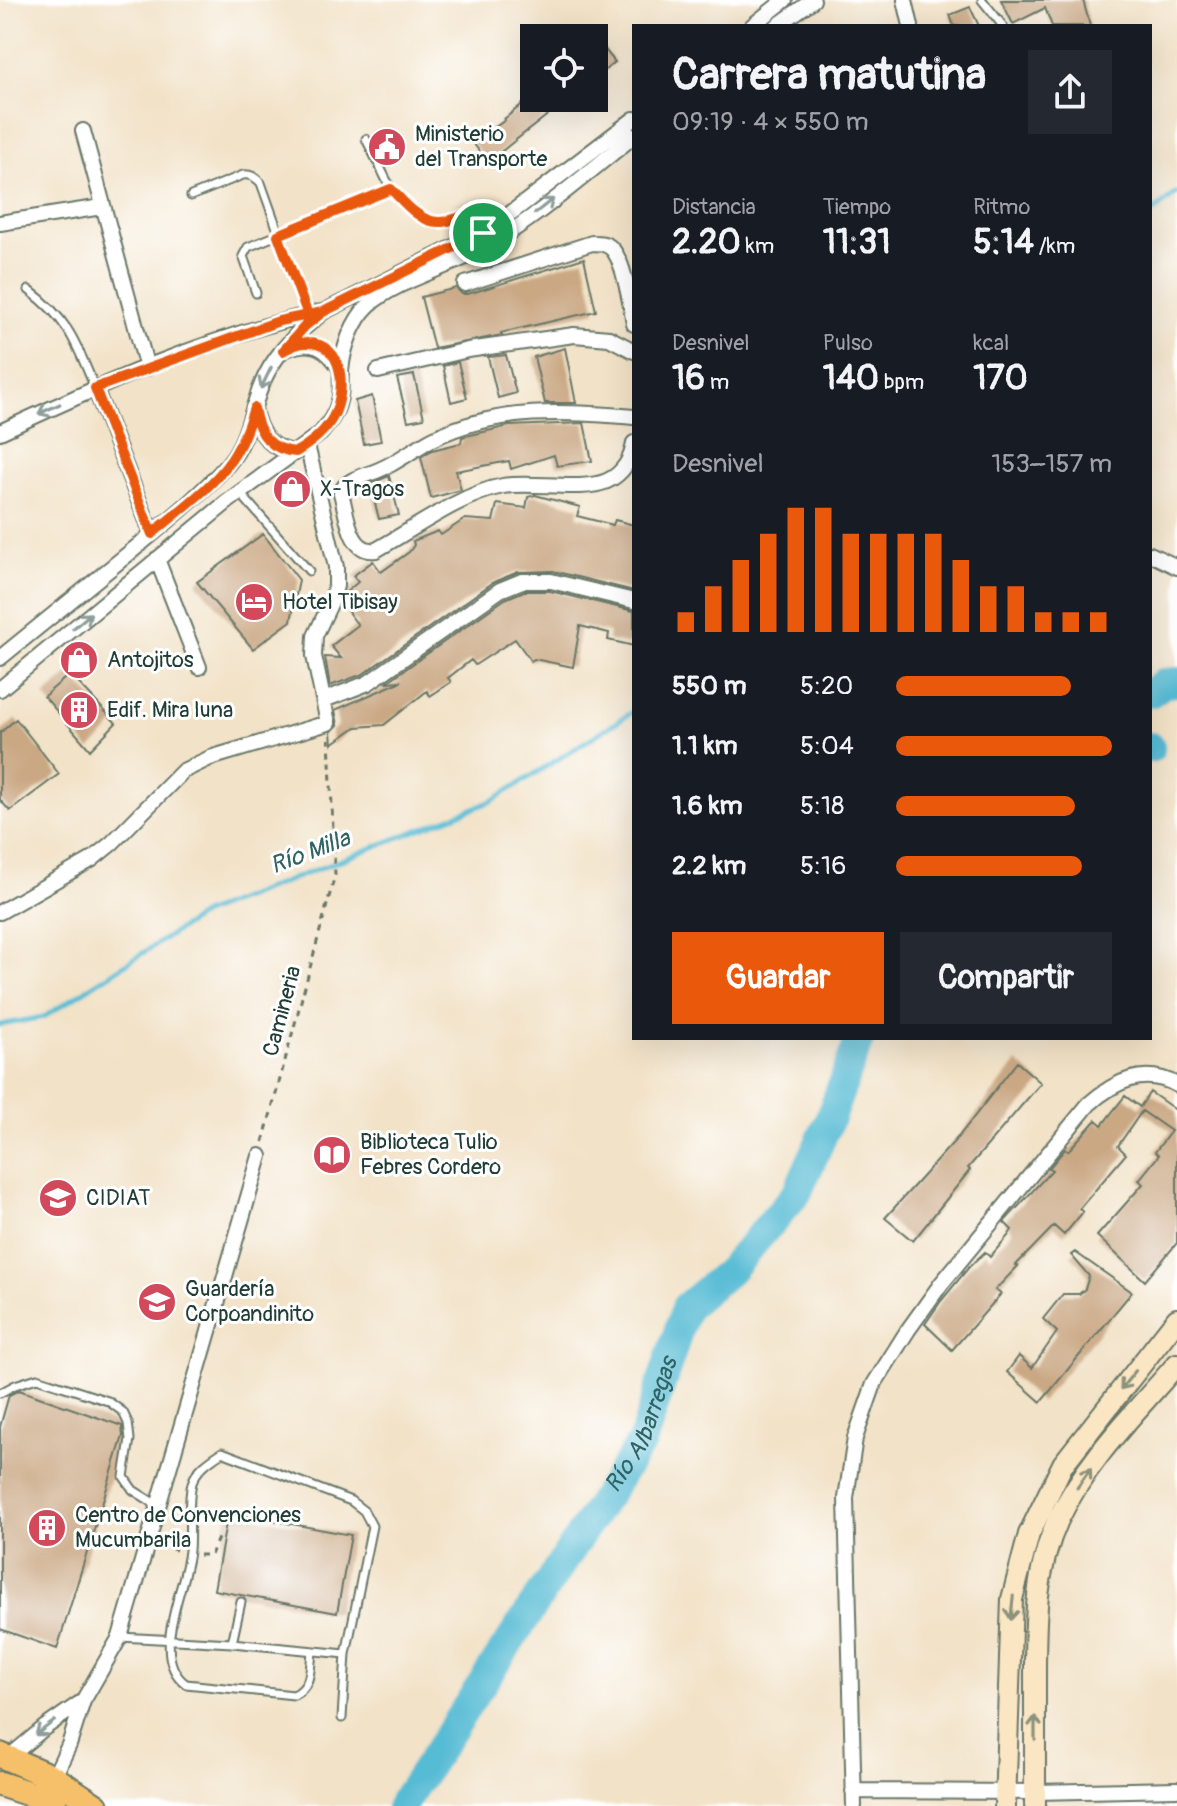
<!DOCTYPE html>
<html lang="es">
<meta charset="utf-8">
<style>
body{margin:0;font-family:Pangolin,sans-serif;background:#242831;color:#f1f3f6;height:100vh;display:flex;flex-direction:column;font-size:30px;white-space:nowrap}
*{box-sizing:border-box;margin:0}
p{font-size:26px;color:#9ea1a6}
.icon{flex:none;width:44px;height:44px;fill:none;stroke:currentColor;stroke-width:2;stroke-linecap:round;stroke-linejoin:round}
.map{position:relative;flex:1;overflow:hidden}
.drawer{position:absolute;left:632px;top:24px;width:520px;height:1016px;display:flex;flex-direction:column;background:#171b24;border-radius:0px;box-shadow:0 8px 32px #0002}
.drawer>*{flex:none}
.buttons{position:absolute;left:520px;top:24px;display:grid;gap:16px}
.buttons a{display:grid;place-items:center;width:88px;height:88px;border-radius:0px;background:#171b24;box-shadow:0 8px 32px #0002;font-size:40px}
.pin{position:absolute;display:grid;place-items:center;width:68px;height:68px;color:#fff;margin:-34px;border:4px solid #fff;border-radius:50%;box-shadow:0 2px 8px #0007}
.round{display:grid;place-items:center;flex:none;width:84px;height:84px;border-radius:0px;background:#242831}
.overview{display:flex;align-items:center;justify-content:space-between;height:136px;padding:0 40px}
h1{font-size:44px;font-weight:800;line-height:60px}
.figures{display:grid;grid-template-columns:repeat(3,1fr);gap:12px;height:136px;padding:8px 40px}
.figures div{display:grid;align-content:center}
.figures b{font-size:34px;font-weight:800}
.figures small{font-size:22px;font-weight:400}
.figures p{font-size:22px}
.chart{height:224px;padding:16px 40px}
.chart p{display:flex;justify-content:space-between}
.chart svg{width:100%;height:144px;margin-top:8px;stroke:#ea580c;stroke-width:6}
.cta{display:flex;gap:16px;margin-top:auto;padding:16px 40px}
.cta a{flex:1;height:92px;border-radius:0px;background:#ea580c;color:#fff;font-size:32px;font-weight:800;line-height:92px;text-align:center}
.cta a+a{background:#242831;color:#f1f3f6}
ul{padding:0 40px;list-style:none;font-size:26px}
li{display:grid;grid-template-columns:128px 96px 1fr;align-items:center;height:60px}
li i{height:20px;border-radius:10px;background:#ea580c}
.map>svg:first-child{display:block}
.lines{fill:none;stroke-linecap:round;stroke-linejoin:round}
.stream{stroke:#56bbd4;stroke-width:5}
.river{stroke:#56bbd4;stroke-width:30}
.building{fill:#caa884}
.lane-casing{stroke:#697767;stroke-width:11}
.street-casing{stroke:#697767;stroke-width:18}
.secondary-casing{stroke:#697767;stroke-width:24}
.highway-casing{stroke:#697767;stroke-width:28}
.path{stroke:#697767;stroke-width:3;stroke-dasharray:6 6;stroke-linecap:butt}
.lane{stroke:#fff;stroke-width:7}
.street{stroke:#fff;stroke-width:14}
.secondary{stroke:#fbe6c4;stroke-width:20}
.highway{stroke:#f6c06b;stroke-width:24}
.oneway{stroke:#8f9e9a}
.oneway2{stroke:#8d927c}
.route-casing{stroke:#fff;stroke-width:16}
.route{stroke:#ea580c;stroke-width:10}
.labels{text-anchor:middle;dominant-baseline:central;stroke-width:6;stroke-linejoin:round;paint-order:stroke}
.poi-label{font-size:22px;fill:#1f3d34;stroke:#fff;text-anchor:start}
.street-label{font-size:22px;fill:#1f3d34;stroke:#fff}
.water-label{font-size:24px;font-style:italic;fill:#306364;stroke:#fff}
</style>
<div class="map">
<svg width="1177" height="1806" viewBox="0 0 1177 1806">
<rect width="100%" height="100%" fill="#fff"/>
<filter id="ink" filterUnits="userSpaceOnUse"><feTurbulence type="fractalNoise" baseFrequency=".0125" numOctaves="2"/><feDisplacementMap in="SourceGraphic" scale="16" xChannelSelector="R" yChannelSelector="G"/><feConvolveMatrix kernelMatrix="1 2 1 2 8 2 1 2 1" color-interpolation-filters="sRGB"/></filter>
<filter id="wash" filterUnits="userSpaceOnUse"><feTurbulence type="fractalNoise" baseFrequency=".006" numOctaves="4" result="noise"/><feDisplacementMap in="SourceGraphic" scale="32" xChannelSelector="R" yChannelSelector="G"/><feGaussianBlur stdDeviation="1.8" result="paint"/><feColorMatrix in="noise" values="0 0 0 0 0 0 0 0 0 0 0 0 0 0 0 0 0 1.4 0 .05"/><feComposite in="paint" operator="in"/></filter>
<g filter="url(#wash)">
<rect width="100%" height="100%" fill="#f2e2c7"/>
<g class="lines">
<path class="stream" d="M1150,214L1177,193
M0,1025L44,1017L203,914L492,801L634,711"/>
<g class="river">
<path d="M1150,693L1164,683L1177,682"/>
<path d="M1150,747V748"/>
<path id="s1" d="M401,1806L643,1440L686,1307L729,1271L797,1193L828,1123L860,1038"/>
</g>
</g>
<g id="blocks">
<path class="building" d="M1001,0H1083L1090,26H1052L1045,8L1013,24Z
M970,7L979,26H954L950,15Z
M594,36L615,62L594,79Z
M530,98H569L488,162L473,143L505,120L504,119Z
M584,258L596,311L501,333L502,335L434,348L421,297L456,288L462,294H468Z
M565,348L576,403H545L534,357Z
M506,355L516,393L498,398L488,357Z
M458,362L467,398L451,402L443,366Z
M414,375L424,418L408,421L397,378Z
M372,396L381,441L364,444L355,401Z
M584,423L592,461L557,466L554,455L511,469L509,461L456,471L461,490L431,498L421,457L432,450L461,443L462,437L509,426Z
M389,476L399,515L379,519L370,484Z
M535,495L580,507L577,516L613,525L615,520L634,525V591L553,571L518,572L494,582L363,674L330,686L325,657L341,658L331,646L358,625L341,603L344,594L358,582L353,576L373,561L381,572L409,552L414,545L413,541L438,531L441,535L465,519L493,521L497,504L526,508L528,497Z
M263,534L299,580L291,621L253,649L197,582Z
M524,591H550L634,611V646L608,640L609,633L580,626L573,667L534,659L531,661L515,639L475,665L471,660L448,678L451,682L430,696L427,691L384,725L356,727L332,744L331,732L338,725L335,710L402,681L387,682L505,599Z
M70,674L116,723L90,750L44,696Z
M16,719L59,774L10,811L0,800V733Z
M1017,1062L1041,1083L968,1168L970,1170L913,1241L885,1218L959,1136Z
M1150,1092L1177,1111V1243L1145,1281L1097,1236L1143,1184L1139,1180L1159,1155L1155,1152L1171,1131L1142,1111L1118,1146L1126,1154L1079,1209L1083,1212L1064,1235L1054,1226L1016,1265L1018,1266L995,1290L1001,1294L952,1350L925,1324L941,1301L969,1267L985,1252L990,1257L1008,1236L1012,1230L1004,1222L1052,1170L1049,1168L1065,1149L1068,1151L1096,1120L1102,1125L1125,1096L1140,1107Z
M1075,1252L1132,1292L1041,1402L1007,1372L1019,1356L1032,1368L1057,1332L1043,1319L1063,1294H1079L1085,1289L1089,1276L1071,1255Z
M19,1390L122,1426L123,1436L57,1649L0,1629V1427L9,1395Z
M228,1512L351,1535L337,1613L214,1590Z"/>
</g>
</g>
<g filter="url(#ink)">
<use href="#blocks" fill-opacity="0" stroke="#697767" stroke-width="2"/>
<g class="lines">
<g class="lane-casing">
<path id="lane" d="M982,0L1003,26
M366,139L391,189
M191,196L243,175C251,174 255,177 261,183L308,315
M29,290C69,320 76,343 95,388
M256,293L243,256L248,247L391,189C403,201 420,223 440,222C449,222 456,217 466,217L476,223L483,233
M239,492L309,571
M0,1393L15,1385L37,1378L108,1401L123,1412L128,1423L130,1439L124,1477L133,1490L157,1505
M120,1637L232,1643L346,1654
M232,1643L241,1602
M312,1651C310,1669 312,1686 294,1695L186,1684C148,1656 186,1589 189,1550C191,1529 187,1503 192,1483C197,1468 210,1460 222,1452L351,1501L364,1511L372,1526L346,1654L342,1718"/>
</g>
<g class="street-casing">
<path id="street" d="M905,0L911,26
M752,26L785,0
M777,26L813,0
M83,131L147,368
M0,223L102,207
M465,284L592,243C599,243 606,243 611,248C624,259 631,307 634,324
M286,349C312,338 327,347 341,370
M378,371L468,350L574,335L609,338L634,351
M95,388L152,534
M254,408C258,433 270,450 296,452
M634,417C565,411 499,407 434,438C416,447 400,461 381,469C369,475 344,479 341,493C347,513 349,554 376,550C412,530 463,493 503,486C532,481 582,492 607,481C623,474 632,458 634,443
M0,432C103,384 209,336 321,312
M1150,554L1177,567
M157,559L199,667
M0,658C44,622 88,586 133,550C165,523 200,496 228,464C250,439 251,404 266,375C279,349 301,330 323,312L490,229L634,119
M0,689L227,502L321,433C329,423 336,414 339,401C342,391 340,382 341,371C343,349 352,321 369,305C394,282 446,268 478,251C534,221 584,175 634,136
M324,700L368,683L500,590L522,581H551L634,601
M0,912L91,860L112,843L183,771L210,758L328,723L314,656L315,636L331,602L336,586V567L307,445
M8,1758L44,1728L83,1701
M51,1783L69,1745L83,1701L120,1637L260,1156
M853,1791L1035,1792L1177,1789
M854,1806L846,1498L855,1438L874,1384L908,1330L941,1284L1089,1104C1115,1081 1144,1067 1177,1085"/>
</g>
<g class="secondary-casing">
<path id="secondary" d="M1005,1806L1012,1599L1029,1534L1063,1464L1177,1319
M1035,1806C1035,1765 1035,1724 1035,1683C1035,1628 1034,1572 1058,1520C1086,1461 1135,1413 1177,1364"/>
</g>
<g class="highway-casing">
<path id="highway" d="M0,1755L54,1778L96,1806
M0,1784L42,1798L55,1806"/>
</g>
<path class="path" d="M263,1142L335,875L329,739
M160,1546L176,1550
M199,1555H211L218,1538"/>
<use href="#lane" class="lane"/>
<use href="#street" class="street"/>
<use href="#secondary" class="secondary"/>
<use href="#highway" class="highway"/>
</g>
<defs><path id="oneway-shaft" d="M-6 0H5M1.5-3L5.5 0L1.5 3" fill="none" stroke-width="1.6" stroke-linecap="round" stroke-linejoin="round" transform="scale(2)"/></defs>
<g class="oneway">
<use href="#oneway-shaft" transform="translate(544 206) rotate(-38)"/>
<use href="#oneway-shaft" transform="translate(266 378) rotate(116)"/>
<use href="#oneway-shaft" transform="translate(49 409) rotate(155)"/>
<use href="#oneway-shaft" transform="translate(82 621) rotate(-40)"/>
<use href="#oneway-shaft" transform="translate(45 1728) rotate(143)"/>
</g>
<g class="oneway2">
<use href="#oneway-shaft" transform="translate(1128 1380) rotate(129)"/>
<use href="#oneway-shaft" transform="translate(1084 1478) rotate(-55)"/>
<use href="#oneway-shaft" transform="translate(1012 1608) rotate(96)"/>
<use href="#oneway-shaft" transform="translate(1035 1728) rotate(-90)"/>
</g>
</g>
<g class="lines" filter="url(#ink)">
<g class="route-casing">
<path id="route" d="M483,233L323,312L279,321L95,388L152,534C178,511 211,489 231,460C242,444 248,426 254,408C258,433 269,450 296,452C311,443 325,432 333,417C346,392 346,343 307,343C298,342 290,347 283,351L305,326L323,312L308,315L278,235L391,189C403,201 420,223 440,222C449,222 456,217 466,217L476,223L483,233"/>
</g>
<use href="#route" class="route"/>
</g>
<defs>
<g id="civic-disc" transform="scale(2)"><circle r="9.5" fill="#d1495b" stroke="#fff"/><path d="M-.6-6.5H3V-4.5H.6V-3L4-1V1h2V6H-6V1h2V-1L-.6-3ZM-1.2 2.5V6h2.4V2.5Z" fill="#fff"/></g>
<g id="shop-disc" transform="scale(2)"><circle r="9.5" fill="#d1495b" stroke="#fff"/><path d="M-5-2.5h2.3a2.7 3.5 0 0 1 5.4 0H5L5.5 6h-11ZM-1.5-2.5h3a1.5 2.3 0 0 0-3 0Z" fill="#fff"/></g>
<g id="hotel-disc" transform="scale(2)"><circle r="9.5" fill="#d1495b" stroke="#fff"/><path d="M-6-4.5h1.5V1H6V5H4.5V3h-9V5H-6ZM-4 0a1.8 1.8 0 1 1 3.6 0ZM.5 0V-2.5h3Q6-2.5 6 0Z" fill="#fff"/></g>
<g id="building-disc" transform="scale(2)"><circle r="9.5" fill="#d1495b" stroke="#fff"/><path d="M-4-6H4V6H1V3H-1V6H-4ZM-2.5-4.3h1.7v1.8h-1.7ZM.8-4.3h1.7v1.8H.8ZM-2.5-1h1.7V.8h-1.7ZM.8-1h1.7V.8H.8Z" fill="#fff"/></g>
<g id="library-disc" transform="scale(2)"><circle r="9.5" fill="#d1495b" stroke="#fff"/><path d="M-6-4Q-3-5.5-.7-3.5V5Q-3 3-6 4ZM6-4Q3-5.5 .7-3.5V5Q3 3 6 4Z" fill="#fff"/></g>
<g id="university-disc" transform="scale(2)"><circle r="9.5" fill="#d1495b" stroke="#fff"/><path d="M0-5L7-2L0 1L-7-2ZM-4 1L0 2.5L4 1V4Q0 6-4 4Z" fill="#fff"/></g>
<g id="school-disc" transform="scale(2)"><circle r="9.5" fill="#d1495b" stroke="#fff"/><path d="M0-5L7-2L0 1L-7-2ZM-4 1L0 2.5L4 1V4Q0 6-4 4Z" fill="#fff"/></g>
</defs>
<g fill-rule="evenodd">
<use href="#civic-disc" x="387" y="147"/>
<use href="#shop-disc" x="292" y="489"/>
<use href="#hotel-disc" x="254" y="602"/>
<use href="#shop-disc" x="79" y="660"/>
<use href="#building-disc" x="79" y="710"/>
<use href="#library-disc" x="332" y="1155"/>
<use href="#university-disc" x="58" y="1198"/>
<use href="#school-disc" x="157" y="1302"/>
<use href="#building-disc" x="47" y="1528"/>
</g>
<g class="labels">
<g class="poi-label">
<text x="415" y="134">Ministerio<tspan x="415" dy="25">del Transporte</tspan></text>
<text x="320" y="489">X-Tragos</text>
<text x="282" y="602">Hotel Tibisay</text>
<text x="107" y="660">Antojitos</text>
<text x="107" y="710">Edif. Mira luna</text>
<text x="360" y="1142">Biblioteca Tulio<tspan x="360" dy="25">Febres Cordero</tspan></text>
<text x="86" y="1198">CIDIAT</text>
<text x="185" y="1289">Guardería<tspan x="185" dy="25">Corpoandinito</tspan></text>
<text x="75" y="1515">Centro de Convenciones<tspan x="75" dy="25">Mucumbarila</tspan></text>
</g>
<g class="street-label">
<text transform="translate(282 1011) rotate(-75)">Camineria</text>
</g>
<g class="water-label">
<text transform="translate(310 852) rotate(-21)">Río Milla</text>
<text stroke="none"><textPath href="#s1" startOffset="452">Río Albarregas</textPath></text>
</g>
</g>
</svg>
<div class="buttons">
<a><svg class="icon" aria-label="locate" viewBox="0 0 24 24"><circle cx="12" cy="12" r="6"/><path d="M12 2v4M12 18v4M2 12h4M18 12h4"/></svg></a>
</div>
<div class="pin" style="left:483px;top:233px;background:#1e9e55"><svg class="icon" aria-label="arrive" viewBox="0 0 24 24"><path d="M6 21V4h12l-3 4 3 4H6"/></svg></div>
<section class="drawer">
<div class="overview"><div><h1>Carrera matutina</h1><p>09:19 · 4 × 550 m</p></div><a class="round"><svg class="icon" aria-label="share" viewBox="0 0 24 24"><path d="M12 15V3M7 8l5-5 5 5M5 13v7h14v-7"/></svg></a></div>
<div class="figures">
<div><p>Distancia</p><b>2.20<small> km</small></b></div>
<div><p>Tiempo</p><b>11:31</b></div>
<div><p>Ritmo</p><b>5:14<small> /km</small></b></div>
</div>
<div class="figures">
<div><p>Desnivel</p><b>16<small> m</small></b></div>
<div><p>Pulso</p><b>140<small> bpm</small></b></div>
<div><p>kcal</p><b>170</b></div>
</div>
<div class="chart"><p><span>Desnivel</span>153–157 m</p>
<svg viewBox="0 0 160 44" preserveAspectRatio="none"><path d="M5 44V38M15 44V30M25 44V22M35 44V14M45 44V6M55 44V6M65 44V14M75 44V14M85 44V14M95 44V14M105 44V22M115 44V30M125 44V30M135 44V38M145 44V38M155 44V38"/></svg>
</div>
<ul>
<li><b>550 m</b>5:20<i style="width:81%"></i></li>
<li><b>1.1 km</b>5:04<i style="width:100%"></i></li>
<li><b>1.6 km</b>5:18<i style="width:83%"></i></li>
<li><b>2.2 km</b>5:16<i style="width:86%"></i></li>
</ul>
<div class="cta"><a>Guardar</a><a>Compartir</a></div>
</section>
</div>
